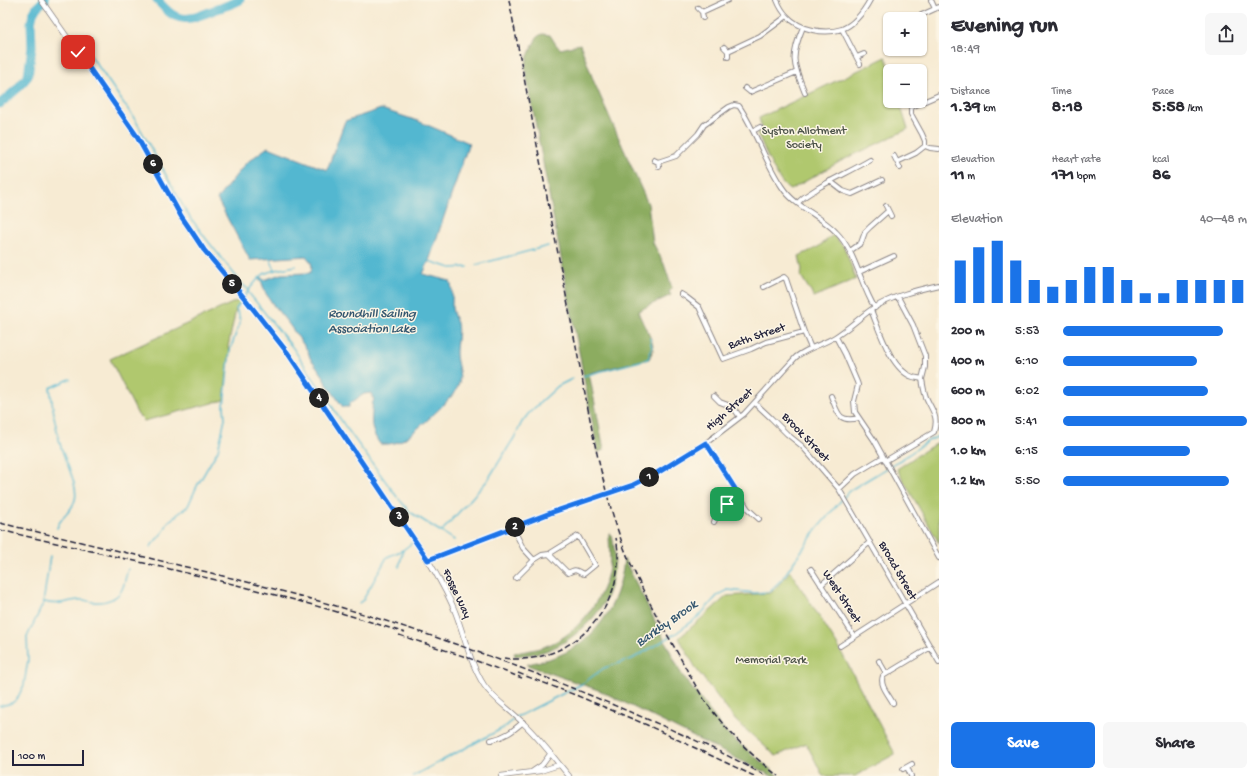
<!DOCTYPE html>
<meta charset="utf-8">
<style>
body{margin:0;font-family:"Gochi Hand",sans-serif;background:#f7f7f7;color:#2b2b33;height:100vh;display:flex;flex-direction:column;font-size:15px;white-space:nowrap}
*{box-sizing:border-box;margin:0}
p{font-size:13px;color:#7c7c81}
.icon{flex:none;width:22px;height:22px;fill:none;stroke:currentColor;stroke-width:2;stroke-linecap:round;stroke-linejoin:round}
.map{position:relative;flex:1;overflow:hidden}
.side{display:flex;flex-direction:column;background:#fff;width:320px}
.side>*{flex:none}
.buttons{position:absolute;left:883px;top:12px;display:grid;gap:8px}
.buttons a{display:grid;place-items:center;width:44px;height:44px;border-radius:6px;background:#fff;box-shadow:0 1px 3px #0004;font-size:20px}
.scale{position:absolute;left:12px;bottom:10px;width:72px;box-sizing:border-box;padding-left:4px;border:2px solid #22223b;border-top:0;font-size:11px;line-height:14px;white-space:nowrap;color:#22223b;-webkit-text-stroke:3px #fcf5e5;paint-order:stroke}
.pin{position:absolute;display:grid;place-items:center;width:34px;height:34px;color:#fff;margin:-17px;border-radius:8px;box-shadow:0 2px 6px #0006}
.km{position:absolute;width:20px;height:20px;margin:-10px;border-radius:50%;background:#222;color:#fff;font-size:11px;line-height:20px;text-align:center}
.round{display:grid;place-items:center;flex:none;width:42px;height:42px;border-radius:6px;background:#f7f7f7}
.head{display:flex;align-items:center;justify-content:space-between;height:68px;padding:0 12px}
h1{font-size:22px;font-weight:700;line-height:30px}
.stats{display:grid;grid-template-columns:repeat(3,1fr);gap:6px;height:68px;padding:4px 12px}
.stats div{display:grid;align-content:center}
.stats b{font-size:17px;font-weight:700}
.stats small{font-size:11px;font-weight:400}
.stats p{font-size:11px}
.chart{height:112px;padding:8px 12px}
.chart p{display:flex;justify-content:space-between}
.chart svg{width:100%;height:72px;margin-top:4px;stroke:#1a73e8;stroke-width:6}
.button{display:flex;gap:8px;margin-top:auto;padding:8px 12px}
.button a{flex:1;height:46px;border-radius:6px;background:#1a73e8;color:#fff;font-size:16px;font-weight:700;line-height:46px;text-align:center}
.button a+a{background:#f7f7f7;color:#2b2b33}
ul{padding:0 12px;list-style:none;font-size:13px}
li{display:grid;grid-template-columns:64px 48px 1fr;align-items:center;height:30px}
li i{height:10px;border-radius:5px;background:#1a73e8}
main{display:flex;flex:1;min-height:0}
.map>svg:first-child{display:block}
.green{fill:#b0c86e;stroke:#697554}
.forest{fill:#8cac61;stroke:#57674e}
.water{fill:#52b7d0;stroke:#3a6c86}
.lines{fill:none;stroke-linecap:round;stroke-linejoin:round}
.stream{stroke:#52b7d0;stroke-width:1.5}
.river{stroke:#52b7d0;stroke-width:9}
.minor-casing{stroke:#8c8687;stroke-width:6}
.tertiary-casing{stroke:#8c8687;stroke-width:6}
.minor{stroke:#fff;stroke-width:4}
.tertiary{stroke:#fff;stroke-width:4.5}
.rail{stroke:#22223b;stroke-width:1.5;stroke-dasharray:6 3;stroke-linecap:butt}
.route-casing{stroke:#fff;stroke-width:8}
.route{stroke:#1a73e8;stroke-width:5}
.labels{text-anchor:middle;dominant-baseline:central;stroke-width:3;stroke-linejoin:round;paint-order:stroke}
.park-label{font-size:12px;fill:#4d544a;stroke:#fcf5e5}
.street-label{font-size:12px;fill:#22223b;stroke:#fcf5e5}
.water-label{font-size:13px;font-style:italic;fill:#33566f;stroke:#fcf5e5}
</style>
<main>
<div class="map">
<svg width="939" height="776" viewBox="0 0 939 776">
<rect width="100%" height="100%" fill="#fcf5e5"/>
<filter id="ink" filterUnits="userSpaceOnUse"><feTurbulence type="fractalNoise" baseFrequency=".025" numOctaves="2"/><feDisplacementMap in="SourceGraphic" scale="8" xChannelSelector="R" yChannelSelector="G"/><feConvolveMatrix kernelMatrix="1 2 1 2 8 2 1 2 1" color-interpolation-filters="sRGB"/></filter>
<filter id="wash" filterUnits="userSpaceOnUse"><feTurbulence type="fractalNoise" baseFrequency=".012" numOctaves="4" result="noise"/><feDisplacementMap in="SourceGraphic" scale="16" xChannelSelector="R" yChannelSelector="G"/><feGaussianBlur stdDeviation="0.9" result="paint"/><feColorMatrix in="noise" values="0 0 0 0 0 0 0 0 0 0 0 0 0 0 0 0 0 1.4 0 .05"/><feComposite in="paint" operator="in"/></filter>
<g filter="url(#wash)">
<rect width="100%" height="100%" fill="#f7ebd3"/>
<path class="green" d="M886,57L890,71V101H899L908,129L841,161L790,190C776,182 764,147 757,132L762,129L759,118Z
M833,235L844,247L856,279L814,297L801,276L802,270L799,256L818,247Z
M239,300L241,301L236,309L228,347L230,350L224,400L144,421L138,415L110,359Z
M939,443V543L897,469L930,447Z
M790,571L838,646L895,754L855,776H823L806,743L776,756L736,721L697,670L679,638L727,596L771,593L783,580Z"/>
<path class="forest" d="M542,34L550,35L557,46L561,49L580,44L594,82L648,204L653,243L664,264L672,288L669,292L671,295L638,311C641,322 655,341 653,350C652,353 650,356 649,359L589,373L604,450L598,452L525,68L528,56L537,37Z
M609,533L612,535C614,546 616,558 614,569C612,581 608,598 600,609C587,627 564,646 542,652C533,654 524,655 515,656L514,653C527,651 542,649 555,642C581,629 605,596 609,567C611,556 609,544 609,533Z
M624,559L682,675L727,734L779,776H772L601,691L527,665L528,664C535,662 542,661 549,659C595,645 620,605 624,559Z"/>
<path class="water" d="M381,109L418,121L469,143L429,261L423,274L450,281C453,287 452,301 452,308C453,314 455,318 457,323C459,333 456,343 456,353C456,365 463,375 458,386C455,397 415,432 404,439C396,443 389,445 380,444C372,433 371,426 372,412C373,407 371,404 374,400L371,393L364,394L349,404V407H343L324,380V377L314,363L310,358L308,351L288,323L274,306L265,292L262,283L259,278L261,277L264,280L281,274L310,273L312,268L311,262L306,256L250,260L217,199L246,163L268,147L327,170L345,121Z"/>
<g class="lines">
<path class="stream" d="M80,40L136,121L187,213L207,240L243,285L249,290
M270,259L275,269
M429,261L451,268L468,267
M476,265L548,246
M248,292L293,348L345,426L397,497
M583,376L648,359L652,348L650,338
M54,414L50,388L70,379
M54,416C56,426 58,437 61,447C65,461 79,486 75,500C71,514 61,515 57,528
M399,499L410,512L454,540
M441,532L487,481L514,438L522,422L529,413L558,386L572,379
M150,547L164,531L168,522L188,506L197,486L218,450L225,419L224,406L230,350L240,322L239,315L236,309C242,300 256,277 266,273C275,269 286,268 296,266
M399,567L403,550
M359,603L363,600L387,557L403,550L412,543
M43,604L50,556
M0,706L12,703L17,699L24,685L28,660L27,637L43,604L45,602C57,606 67,601 79,600C84,599 89,602 94,602C105,603 119,599 123,587C125,582 126,575 128,569
M413,776L505,727C513,722 510,718 521,715L582,684L604,668L632,659L675,634L699,616L718,595L728,590L755,593L769,592L782,579L816,530L849,491L905,457L928,441L939,436"/>
<path class="river" d="M157,0C163,6 168,13 175,16C189,23 205,13 217,9C225,6 233,4 240,0
M0,104L18,88L28,76L32,47L31,23L33,14L37,7L45,0"/>
</g>
</g>
<g filter="url(#ink)">
<g class="lines">
<g class="minor-casing">
<path id="minor" d="M777,0C779,5 783,12 787,16C800,30 824,35 842,29C855,24 864,11 870,0
M931,0L935,9
M698,8L702,12L703,18
M702,12L728,0
M913,19L939,7
M803,27C790,58 793,63 805,93
M842,29L860,64
M724,47L728,51V57
M728,51L760,36L787,16
M857,57L864,54
M745,88L750,92
M750,92L797,72
M753,131L760,127
M925,146L930,148L939,149
M894,156L900,168
M654,160L658,162L659,167
M658,162L676,156L698,134L704,125L729,107L734,105L739,106C756,131 765,162 782,187C795,207 820,215 836,232C856,252 860,284 875,308
M897,162L916,153L925,146V141L922,134L911,114V109L912,107L916,105L939,95
M830,181L843,191L852,194L882,180
M798,203C803,196 811,193 818,188C835,178 853,170 870,160
M886,206L891,216
M850,251L861,243L865,232L870,227L888,211
M859,272L894,256
M764,287L784,277L786,279L804,332L811,348
M681,294L686,297L699,307L723,359L751,349L766,342L804,332
M898,297L913,325L925,356V367L922,379
M871,310C879,329 891,370 913,377C916,378 919,378 922,379C923,385 924,392 926,397C932,411 939,416 934,432L885,461
M836,337L845,354L857,382L858,385L854,401L855,412L874,440L939,558
M714,396L720,402L733,407L740,417
M831,396C838,413 838,423 859,418
M755,403L771,418L787,434L802,446L839,489L939,662
M706,443L748,509L759,519
M839,489L855,474L883,457
M714,522C718,510 730,502 739,495
M513,528L523,548L534,560L542,555L549,554L568,573C578,567 576,572 584,574L595,565L578,536L549,554
M428,560L553,512L633,485L657,473L706,443L744,414L796,357C809,347 822,345 835,337C848,329 859,318 872,309C892,296 916,290 939,285
M811,569L854,636
M516,578L534,560
M821,585L870,542
M840,646L939,582
M879,661L886,673
M893,703C889,695 879,685 883,676L931,647
M491,740C505,737 513,731 523,722
M907,767L911,776
M903,769L912,764"/>
</g>
<g class="tertiary-casing">
<path id="tertiary" d="M41,0L136,135L181,216L204,250L246,300L287,352L428,560C438,577 449,595 456,614C465,638 470,663 484,685C494,700 511,710 523,723C540,739 554,758 569,776
M533,771L542,765L551,753
M501,776L540,771L559,765"/>
</g>
<use href="#minor" class="minor"/>
<use href="#tertiary" class="tertiary"/>
<path class="rail" d="M509,0L594,440C602,477 611,513 624,548C638,583 657,617 676,650C686,668 696,688 708,705C728,732 751,755 778,776
M0,523C100,547 201,569 300,596C405,624 511,662 611,704C664,726 716,748 766,776
M0,530C135,562 273,589 405,633
M399,635L466,657L522,678
M504,658C571,668 630,605 616,538
M518,673L578,696L647,725L754,776"/>
</g>
</g>
<g class="lines" filter="url(#ink)">
<g class="route-casing">
<path id="route" d="M78,52L136,135L181,216L192,232L204,250L246,300L287,352L428,560L553,512L633,485L657,473L706,443L739,495L727,504"/>
</g>
<use href="#route" class="route"/>
</g>
<g class="labels">
<g class="park-label">
<text x="804" y="132">Syston Allotment<tspan x="804" dy="14">Society</tspan></text>
<text x="771" y="661">Memorial Park</text>
</g>
<g class="street-label">
<text transform="translate(757 337) rotate(-19)">Bath Street</text>
<text transform="translate(730 410) rotate(-41)">High Street</text>
<text transform="translate(805 438) rotate(46)">Brook Street</text>
<text transform="translate(897 571) rotate(60)">Broad Street</text>
<text transform="translate(456 594) rotate(65)">Fosse Way</text>
<text transform="translate(841 597) rotate(57)">West Street</text>
</g>
<g class="water-label">
<text x="372" y="314">Roundhill Sailing<tspan x="372" dy="15">Association Lake</tspan></text>
<text transform="translate(667 624) rotate(-35)">Barkby Brook</text>
</g>
</g>
</svg>
<div class="buttons">
<a>+</a>
<a>−</a>
</div>
<div class="scale">100 m</div>
<div class="pin" style="left:727px;top:504px;background:#1e9e55"><svg class="icon" aria-label="arrive" viewBox="0 0 24 24"><path d="M6 21V4h12l-3 4 3 4H6"/></svg></div>
<div class="pin" style="left:78px;top:52px;background:#d93025"><svg class="icon" aria-label="check" viewBox="0 0 24 24"><path d="M5 12l5 5 9-10"/></svg></div>
<b class="km" style="left:649px;top:477px">1</b>
<b class="km" style="left:515px;top:527px">2</b>
<b class="km" style="left:399px;top:517px">3</b>
<b class="km" style="left:319px;top:398px">4</b>
<b class="km" style="left:232px;top:284px">5</b>
<b class="km" style="left:153px;top:164px">6</b>
</div>
<section class="side">
<div class="head"><div><h1>Evening run</h1><p>18:49</p></div><a class="round"><svg class="icon" aria-label="share" viewBox="0 0 24 24"><path d="M12 15V3M7 8l5-5 5 5M5 13v7h14v-7"/></svg></a></div>
<div class="stats">
<div><p>Distance</p><b>1.39<small> km</small></b></div>
<div><p>Time</p><b>8:18</b></div>
<div><p>Pace</p><b>5:58<small> /km</small></b></div>
</div>
<div class="stats">
<div><p>Elevation</p><b>11<small> m</small></b></div>
<div><p>Heart rate</p><b>171<small> bpm</small></b></div>
<div><p>kcal</p><b>86</b></div>
</div>
<div class="chart"><p><span>Elevation</span>40–48 m</p>
<svg viewBox="0 0 160 44" preserveAspectRatio="none"><path d="M5 44V18M15 44V10M25 44V6M35 44V18M45 44V30M55 44V34M65 44V30M75 44V22M85 44V22M95 44V30M105 44V38M115 44V38M125 44V30M135 44V30M145 44V30M155 44V30"/></svg>
</div>
<ul>
<li><b>200 m</b>5:53<i style="width:87%"></i></li>
<li><b>400 m</b>6:10<i style="width:73%"></i></li>
<li><b>600 m</b>6:02<i style="width:79%"></i></li>
<li><b>800 m</b>5:41<i style="width:100%"></i></li>
<li><b>1.0 km</b>6:15<i style="width:69%"></i></li>
<li><b>1.2 km</b>5:50<i style="width:90%"></i></li>
</ul>
<div class="button"><a>Save</a><a>Share</a></div>
</section>
</main>
